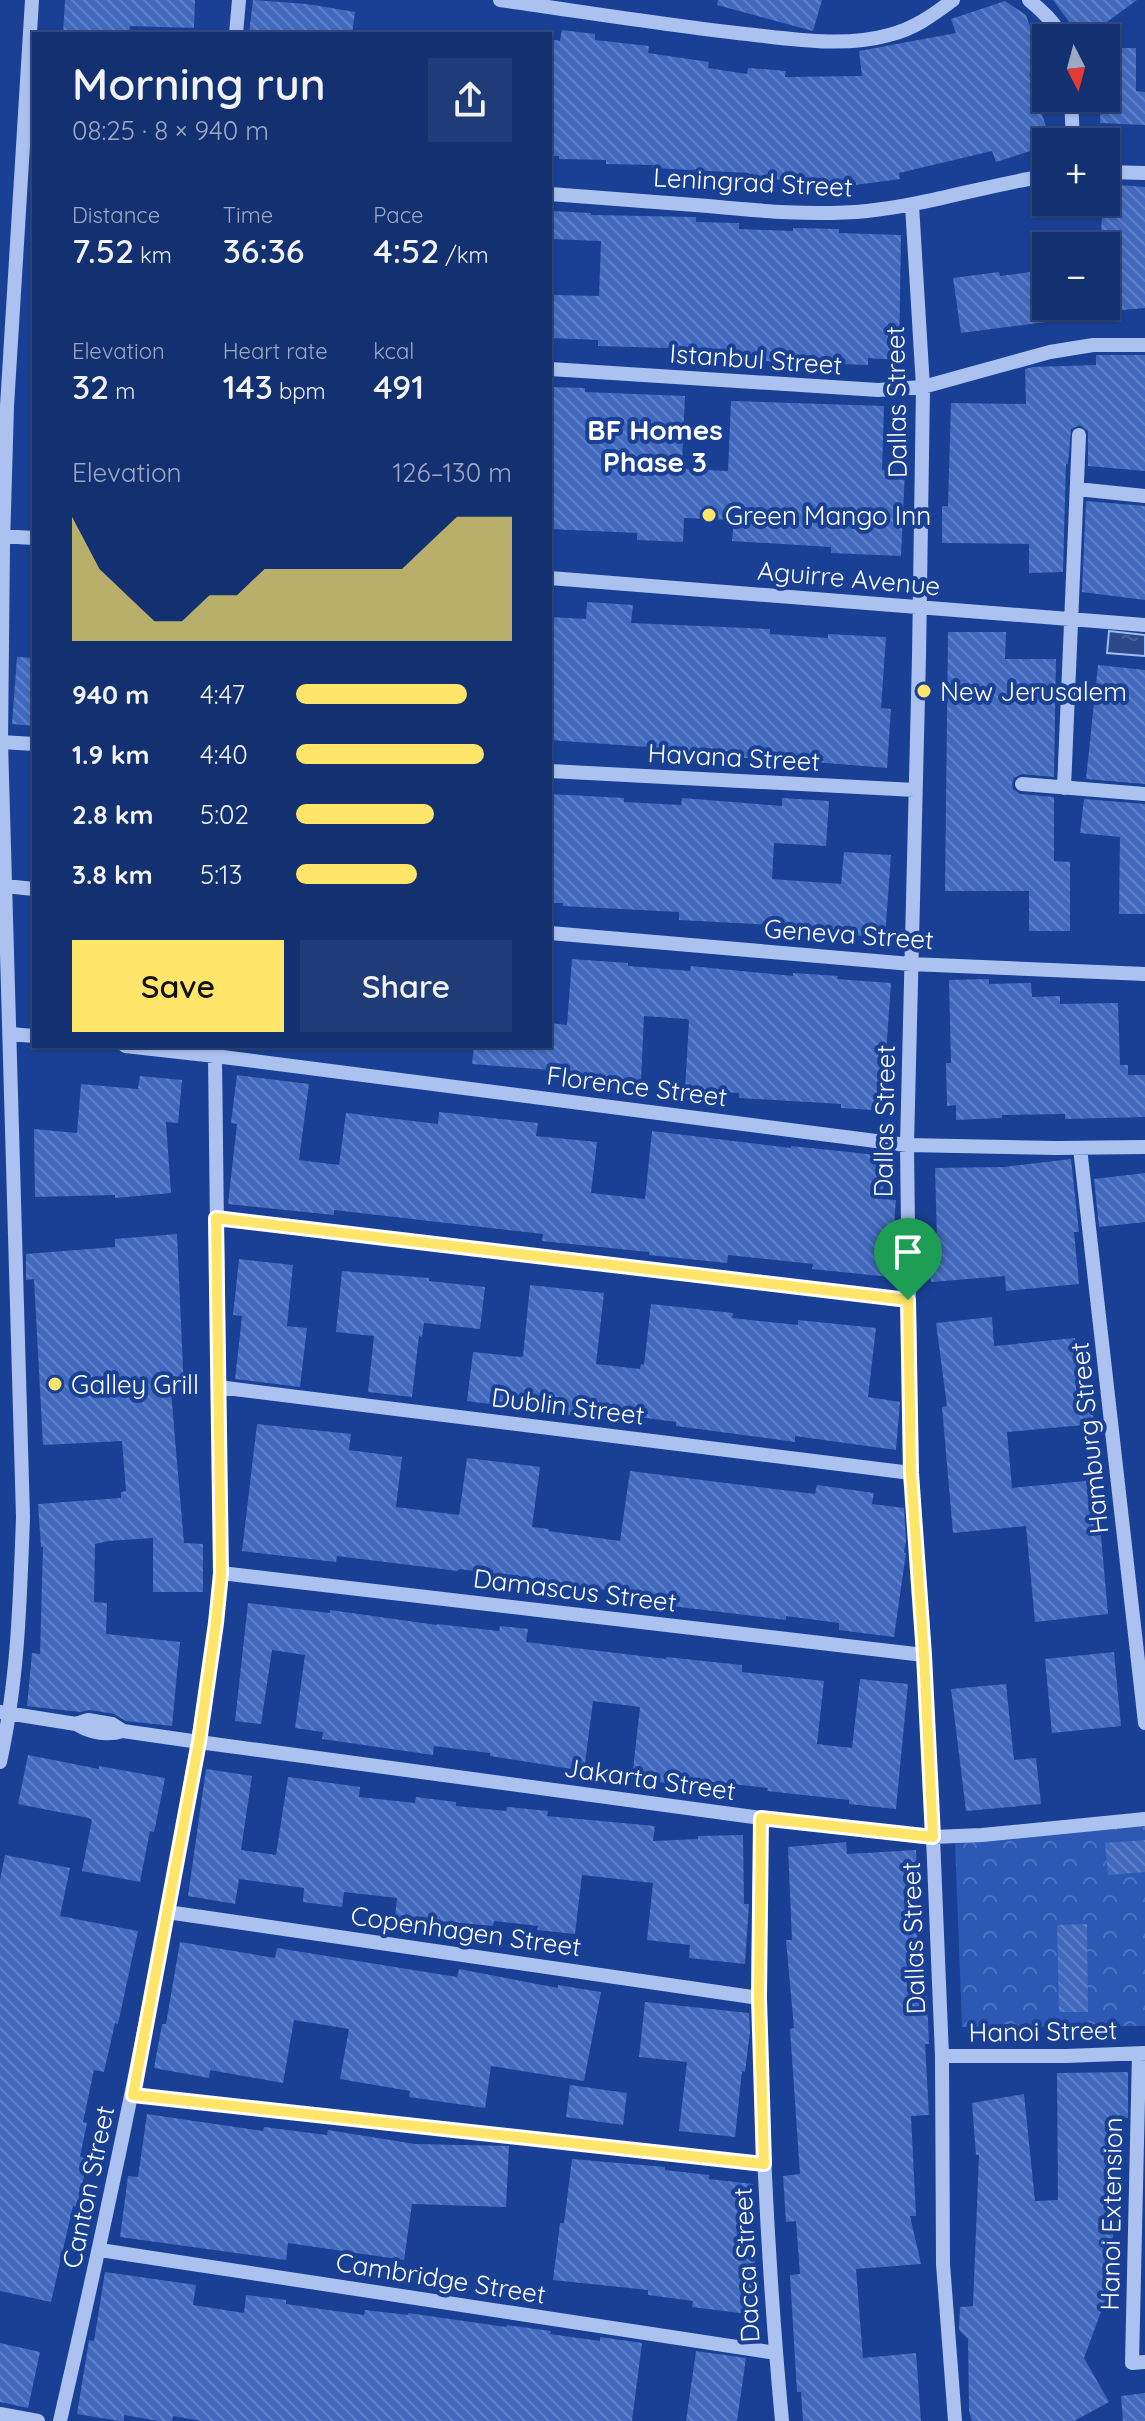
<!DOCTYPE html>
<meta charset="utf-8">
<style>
body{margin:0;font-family:Quicksand,sans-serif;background:#203c78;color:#f1f3f6;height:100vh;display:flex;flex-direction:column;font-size:30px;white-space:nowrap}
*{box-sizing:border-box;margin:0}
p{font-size:26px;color:#9da9c3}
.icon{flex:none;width:44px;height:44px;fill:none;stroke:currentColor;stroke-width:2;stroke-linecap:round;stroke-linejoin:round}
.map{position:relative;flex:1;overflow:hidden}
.panel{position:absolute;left:32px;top:32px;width:520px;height:1016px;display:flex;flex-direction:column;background:#133070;border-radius:0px;box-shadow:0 2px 6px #0004,0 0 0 2px #324b83}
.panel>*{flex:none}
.needle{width:52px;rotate:174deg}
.buttons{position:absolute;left:1032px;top:24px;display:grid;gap:16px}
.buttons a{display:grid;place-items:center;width:88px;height:88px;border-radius:0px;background:#133070;box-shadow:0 2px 6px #0004,0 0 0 2px #324b83;font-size:40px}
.pin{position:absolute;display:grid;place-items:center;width:68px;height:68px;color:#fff;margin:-82px -34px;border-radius:50% 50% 50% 0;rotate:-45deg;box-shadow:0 0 8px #0007}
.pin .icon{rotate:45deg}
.round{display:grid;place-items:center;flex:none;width:84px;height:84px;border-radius:0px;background:#203c78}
.head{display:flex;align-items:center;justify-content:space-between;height:136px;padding:0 40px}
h1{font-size:44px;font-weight:600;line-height:60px}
.metrics{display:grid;grid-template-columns:repeat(3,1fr);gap:12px;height:136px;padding:8px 40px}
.metrics div{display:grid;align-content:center}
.metrics b{font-size:34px;font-weight:600}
.metrics small{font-size:22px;font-weight:400}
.metrics p{font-size:22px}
.chart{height:224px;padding:16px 40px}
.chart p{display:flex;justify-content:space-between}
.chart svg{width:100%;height:144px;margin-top:8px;fill:#ffe66a;opacity:.7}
.button{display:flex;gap:16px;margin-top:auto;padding:16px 40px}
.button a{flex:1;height:92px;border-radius:0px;background:#ffe66a;color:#111;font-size:32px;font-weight:600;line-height:92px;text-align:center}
.button a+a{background:#203c78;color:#f1f3f6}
ul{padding:0 40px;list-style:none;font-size:26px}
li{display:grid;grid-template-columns:128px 96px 1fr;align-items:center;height:60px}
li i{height:20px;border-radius:10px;background:#ffe66a}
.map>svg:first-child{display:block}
.park{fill:url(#park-crowns)}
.water{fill:url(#water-ripples);stroke:#9ebbf2;stroke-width:2}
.building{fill:url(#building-back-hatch)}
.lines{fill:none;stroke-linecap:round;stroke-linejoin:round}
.minor{stroke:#abc2f0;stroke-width:14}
.route-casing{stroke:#fff;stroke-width:16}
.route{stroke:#ffe66a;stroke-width:10}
.poi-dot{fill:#ffe66a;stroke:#194095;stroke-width:3}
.labels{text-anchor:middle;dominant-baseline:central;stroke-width:8;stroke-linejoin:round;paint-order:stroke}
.street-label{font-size:26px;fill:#fff;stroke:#194095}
.poi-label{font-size:26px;fill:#fff;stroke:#194095;text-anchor:start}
.neighbourhood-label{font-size:28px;font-weight:bold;fill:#fff;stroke:#194095}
</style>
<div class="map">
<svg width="1145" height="2421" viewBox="0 0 1145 2421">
<defs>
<pattern id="park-crowns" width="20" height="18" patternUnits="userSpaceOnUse" patternTransform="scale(2)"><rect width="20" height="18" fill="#2d59b4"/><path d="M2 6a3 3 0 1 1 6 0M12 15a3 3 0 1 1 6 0" fill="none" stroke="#4c72bf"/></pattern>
<pattern id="water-ripples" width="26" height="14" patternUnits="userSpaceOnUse" patternTransform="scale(2)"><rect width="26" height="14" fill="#2b4888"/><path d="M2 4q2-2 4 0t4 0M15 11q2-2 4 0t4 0" fill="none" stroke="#4b639a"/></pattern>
<pattern id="building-back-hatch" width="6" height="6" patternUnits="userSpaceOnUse" patternTransform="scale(2)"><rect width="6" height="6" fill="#4269bd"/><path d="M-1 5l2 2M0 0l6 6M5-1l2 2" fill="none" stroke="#5e80c7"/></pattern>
</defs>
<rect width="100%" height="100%" fill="#194095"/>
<path class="park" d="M1145,1820V2026L962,2027L955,1841Z"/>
<path class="water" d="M1109,631L1145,635V656L1107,653Z"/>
<path class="building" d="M65,0H195L194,28L130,26L129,34H63Z
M253,0L307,4L355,12L352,34H249Z
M718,0H822L813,31L717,5Z
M1053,0H1137L1085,38H1081Z
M1005,1L1026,15L1045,69L1029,74L1051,142H1046V146L996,162L992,151L899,173L900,179L848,186H805V182L749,177V173L652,168L653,165L606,164V160L559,159V156H550V39L560,41L562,30L595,34V40L649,46L648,53L709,62L708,68L747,74L748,68L786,71L785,77L862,76L859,51L956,33L951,19Z
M1106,48H1136V91L1145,92V125L1100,123L1101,98H1106Z
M1106,184L1145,187V308L1111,311L1106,246H1100L1103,202H1106Z
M550,211L591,213V215L696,217V222L739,223V229L793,231V228L839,229V233L901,235L899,360L868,358V365L734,360V350L598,346V340L550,338V295L599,296L601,241L550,239Z
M1046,270V322L961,333L953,278L999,272L1000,276Z
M1096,355H1145V471L1088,466V431L1080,425L1071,429L1068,464H1066L1063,572L1029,573V544L942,543V506H948L951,403L1026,404L1025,369L1033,367L1096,365Z
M550,387L585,388V392L685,396L682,463H686V469L728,471L731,401L884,406L882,470L905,471L901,556L831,553V547L732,541L734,520L684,518L683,542L637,540V533L550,529Z
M1086,501L1145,506V600L1082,592Z
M587,602L633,605L631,623L770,629V634L828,638V634L886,637L881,708L891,709L887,768L814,762V759L760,755V759L718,756L675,752V749L550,740V617L586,619Z
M948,632H1006L1005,659H1056L1054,777L1022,774L1014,778L1012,784L1013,789L1020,794L1054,797V861L1070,862V931H1029V891H945Z
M17,657L34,658V726L12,724Z
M1098,665L1145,670V784L1086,779Z
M550,794L624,798V802L681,805L682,798L782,806V798L829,801L826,846L774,843L772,879L841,884L844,852L891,855L885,937L826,934V930L773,925L679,920V912L563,906V903H550Z
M1084,799L1145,804V914H1119L1120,837L1080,833Z
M572,959L628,963V966L690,971L691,966L793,976V973L838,976L837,979L891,983L886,1054H890L887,1111L841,1108V1104L739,1098V1093L685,1090L689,1021L687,1019L644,1016L641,1080L576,1076L577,1072L472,1064L474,1046H550V1023L567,1025Z
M989,979V984L1031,983L1032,997L1060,996V1004L1118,1003L1120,1065H1128V1075H1145V1117L1065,1119V1114L1002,1115V1118L956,1120V1105L947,1106L946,1063H951L949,980Z
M237,1075L309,1084L299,1160L339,1165L346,1113L438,1124L439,1112L538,1123L536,1136L597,1142L591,1193L645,1199L652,1131L791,1148V1146L887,1156L882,1199L896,1200L890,1277L812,1269L813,1264L728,1255L727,1263L649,1255V1252L542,1241L543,1234L334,1210V1215L228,1204L237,1124L231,1123Z
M140,1076L182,1080L178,1123L166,1122L171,1193L115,1198V1195L35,1197L34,1129L77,1133L81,1084L138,1089Z
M1071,1159L1079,1232H1074L1079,1284L1006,1291L1005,1276L931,1282L928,1242L937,1241L935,1168L1004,1167Z
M1145,1173V1222L1099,1227L1094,1179Z
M177,1234L184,1390H171L175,1439L184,1543L203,1544V1592H153V1538L108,1541L95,1544L94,1602L107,1603L106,1634L180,1642L172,1726L126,1721L114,1714L90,1710L80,1712L27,1706L32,1653L40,1654L43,1547H41L38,1504L121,1498V1492L126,1491L122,1441L43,1445L34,1279L26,1280V1254L115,1247V1239Z
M239,1259L293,1265L287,1326L307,1328L300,1387L235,1379L242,1316L233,1315Z
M342,1271L429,1278V1281L485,1287L480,1329L424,1323L422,1337L419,1336L412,1397L368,1392L374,1336L336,1332Z
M530,1285L604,1293L596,1364L640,1369L641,1364L644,1365L651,1304L733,1313L732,1318L798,1325V1320L876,1328L868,1397L900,1402L896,1450L795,1436V1442L676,1426V1422L631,1416L630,1423L467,1401L473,1352L521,1357L523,1356Z
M992,1317L994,1346L1075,1338L1080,1380L1089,1379L1094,1424L1007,1432L1012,1488L1096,1480L1108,1614L1035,1622L1026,1526L953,1533L942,1407L947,1406L936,1323Z
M257,1424L351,1434L349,1450L402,1457L396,1507L459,1515L467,1458L540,1467L532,1527L549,1529L548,1531L620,1541L630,1471L815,1494L817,1485L874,1493L872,1504L904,1508L906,1541L904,1553H906L894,1637L839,1630V1623L786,1616V1620L630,1601L631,1594L499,1574L459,1569L458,1571L337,1556L336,1562L242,1551Z
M248,1603L330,1613V1610L437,1625V1624L499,1631L500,1626L528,1629L526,1642L666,1659V1657L742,1665V1672L824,1681L817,1744L852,1748L860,1679L908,1684L896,1809L849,1804V1800L767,1791L768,1788L686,1779L685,1785L632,1779L640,1707L593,1701L584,1771L490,1756V1753L434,1746L433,1755L322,1739L323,1732L295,1728L305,1655L272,1650L261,1724L235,1721Z
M1114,1652L1121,1726L1052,1733L1045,1659Z
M1006,1684L1014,1760L1036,1758L1041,1804L966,1811L951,1689Z
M28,1755L99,1769V1766L165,1778L154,1832L150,1831L140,1882L82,1871L92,1820L89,1818L18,1804Z
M206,1769L252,1776L241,1850L276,1855L288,1777L360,1787L359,1797L415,1803L416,1797L456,1802V1806L506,1811L507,1807L548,1811L547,1816L655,1826L653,1841L698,1839V1836L743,1835L744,1904H749L745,1964L689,1958L690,1945L647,1940L653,1883L582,1875L575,1934L537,1930L538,1926L494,1921L493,1926L395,1917L397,1898L344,1892L342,1907L303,1902L304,1888L239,1879L235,1904L188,1896Z
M1145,1840V1872L1108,1875L1105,1843Z
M846,1842L847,1854L916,1850L918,1896H915L918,1950H920L923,1997L927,1996L929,2044H925L929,2115L911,2116L916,2216H910L921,2264L856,2269L863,2358L916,2353L921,2421H803L801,2392H797L790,2275L800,2274L796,2221L786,2222L783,2176L800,2174L790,2029L794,2028L786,1940H792L788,1847Z
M5,1855L70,1868L60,1916L138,1931L118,2024L115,2023L104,2072L94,2070L83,2122L87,2123L80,2157L88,2159L77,2207L73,2206L51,2302L0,2291V1880Z
M1087,1924L1088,2012H1059L1057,1925Z
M180,1942L275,1958L277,1948L457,1977L459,1969L558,1988V1985L601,1992L584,2081L491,2066L485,2108L409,2097L410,2091L340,2079L349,2029L294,2020L283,2083L210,2070L209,2078L154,2068L162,2024H166Z
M645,2002L749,2013L750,2032L745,2072L742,2071L735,2137L679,2131L687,2062L639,2057Z
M1128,2072V2118H1117L1116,2169H1121L1120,2218H1117L1106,2268H1117L1084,2358L1109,2402L1074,2421H972L969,2411L968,2339L959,2330L960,2307L973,2306L979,2155H976L972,2103L1024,2094L1035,2201L1058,2200L1057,2073Z
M570,2085L627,2093L623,2125L566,2117Z
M147,2114L263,2131L264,2127L327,2135L328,2130L415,2144L509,2146L506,2207L412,2204L404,2260L288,2243L286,2260L120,2237L128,2176L138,2177Z
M572,2159L665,2167V2170L709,2175V2179L753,2184L745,2245L757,2247L748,2314L692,2307L693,2301L648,2295V2290L553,2280L560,2223H564Z
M105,2272L196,2285L193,2305L244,2313L246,2295L286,2300V2304L364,2315L365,2310L408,2315V2313L506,2327L507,2325L551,2331L550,2334L600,2341V2337L642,2343L632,2421H202L173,2416L172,2421H159L124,2415V2421H120L77,2414L89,2340L94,2341Z
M0,2343L40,2352L28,2408L0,2402Z
M696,2351L746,2358L737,2421H686Z
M1145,2393V2421H1123L1121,2396Z"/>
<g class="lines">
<path class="minor" d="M500,0C585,12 670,26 755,35C799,40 846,47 889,35C914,29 933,15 953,0
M1029,0C1041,10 1056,23 1062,38
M236,34L239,0
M1071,98L1073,142
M1106,172L1145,173
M550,194C603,198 655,202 708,206C760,211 814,216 867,211C927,205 986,185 1046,176
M912,205L923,387L919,656L907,1145L911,1473L924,1655L933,1837L942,2056L943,2264L955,2421
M550,369L878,390L923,387L1050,352L1093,345H1145
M1077,489L1145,496
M0,536L34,538
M550,578L1145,625
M1,742L34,744
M550,771L915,790
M1022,784L1145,794
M1064,788L1079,435
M5,886L34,889
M550,933L911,964L1145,974
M10,1034L34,1036
M125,1046L215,1056L907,1145L1057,1148L1145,1147
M1080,1148L1145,1723
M216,1218L908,1300
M218,1387L911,1473
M221,1573L924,1655
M0,1712L76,1724C91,1733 106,1736 123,1731
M76,1724L88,1720L112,1724L123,1731L199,1742L761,1818L933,1837L982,1835L1145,1819
M0,1762C18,1681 20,1600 23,1517L1,742L3,545L7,406L32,0
M761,1818C760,1879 758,1940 759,2001C762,2141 769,2282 782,2421
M167,1912L759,1998
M1139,2054L1132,2363L1145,2362
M942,2056H1066L1145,2053
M133,2095L764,2164
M100,2250L776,2353
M0,2414L38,2421
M60,2421C101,2243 139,2065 172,1885C191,1782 211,1678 221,1573L215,1056"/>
</g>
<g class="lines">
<g class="route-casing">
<path id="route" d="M216,1218L908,1300L911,1473L924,1655L933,1837L761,1818L759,1998L764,2164L133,2095L199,1742L216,1623L221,1573Z"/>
</g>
<use href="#route" class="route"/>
</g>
<g class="poi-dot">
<circle cx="709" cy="515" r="8"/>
<circle cx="924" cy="691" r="8"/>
<circle cx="55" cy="1384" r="8"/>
</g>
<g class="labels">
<g class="street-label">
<text transform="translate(753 182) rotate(3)">Leningrad Street</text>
<text transform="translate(756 359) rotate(4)">Istanbul Street</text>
<text transform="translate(896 402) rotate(-91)">Dallas Street</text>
<text transform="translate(849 578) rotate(5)">Aguirre Avenue</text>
<text transform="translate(734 757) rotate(3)">Havana Street</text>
<text transform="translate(849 934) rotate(4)">Geneva Street</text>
<text transform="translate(637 1086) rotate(7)">Florence Street</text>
<text transform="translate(884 1121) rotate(-89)">Dallas Street</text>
<text transform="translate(568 1406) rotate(7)">Dublin Street</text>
<text transform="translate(1089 1438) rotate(-96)">Hamburg Street</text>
<text transform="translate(575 1590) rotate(7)">Damascus Street</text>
<text transform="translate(650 1779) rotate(8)">Jakarta Street</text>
<text transform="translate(466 1931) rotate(8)">Copenhagen Street</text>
<text transform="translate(913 1938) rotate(-92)">Dallas Street</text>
<text transform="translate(1043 2031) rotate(-1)">Hanoi Street</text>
<text transform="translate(88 2187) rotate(-78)">Canton Street</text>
<text transform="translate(1111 2214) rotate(-89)">Hanoi Extension</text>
<text transform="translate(746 2265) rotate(-93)">Dacca Street</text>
<text transform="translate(441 2278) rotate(9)">Cambridge Street</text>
</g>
<g class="poi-label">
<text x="725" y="515">Green Mango Inn</text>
<text x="940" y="691">New Jerusalem</text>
<text x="71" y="1384">Galley Grill</text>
</g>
<g class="neighbourhood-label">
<text x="655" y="429">BF Homes<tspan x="655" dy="32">Phase 3</tspan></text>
</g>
</g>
</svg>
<div class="buttons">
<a><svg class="needle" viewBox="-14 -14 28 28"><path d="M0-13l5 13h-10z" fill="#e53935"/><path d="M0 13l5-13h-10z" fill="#9da9c3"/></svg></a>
<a>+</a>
<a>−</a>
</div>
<div class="pin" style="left:908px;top:1300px;background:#1e9e55"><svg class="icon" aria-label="arrive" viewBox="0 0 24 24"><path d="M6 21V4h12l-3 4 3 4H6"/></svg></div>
<section class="panel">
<div class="head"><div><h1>Morning run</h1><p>08:25 · 8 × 940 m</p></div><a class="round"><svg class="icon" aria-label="share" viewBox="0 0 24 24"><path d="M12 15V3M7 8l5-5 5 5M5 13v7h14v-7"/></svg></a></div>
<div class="metrics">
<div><p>Distance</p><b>7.52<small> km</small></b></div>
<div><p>Time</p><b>36:36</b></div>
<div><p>Pace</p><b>4:52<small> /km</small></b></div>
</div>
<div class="metrics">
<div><p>Elevation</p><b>32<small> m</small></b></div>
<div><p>Heart rate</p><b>143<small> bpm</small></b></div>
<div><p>kcal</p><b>491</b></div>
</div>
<div class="chart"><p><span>Elevation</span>126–130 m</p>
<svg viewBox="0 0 160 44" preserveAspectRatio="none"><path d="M0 44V6L10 22L20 30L30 38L40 38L50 30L60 30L70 22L80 22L90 22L100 22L110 22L120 22L130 14L140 6L150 6L160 6V44z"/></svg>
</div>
<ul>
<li><b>940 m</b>4:47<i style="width:79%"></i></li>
<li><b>1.9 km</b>4:40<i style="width:87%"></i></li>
<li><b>2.8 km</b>5:02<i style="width:64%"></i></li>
<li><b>3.8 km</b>5:13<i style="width:56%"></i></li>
</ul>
<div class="button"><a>Save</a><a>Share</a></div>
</section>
</div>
